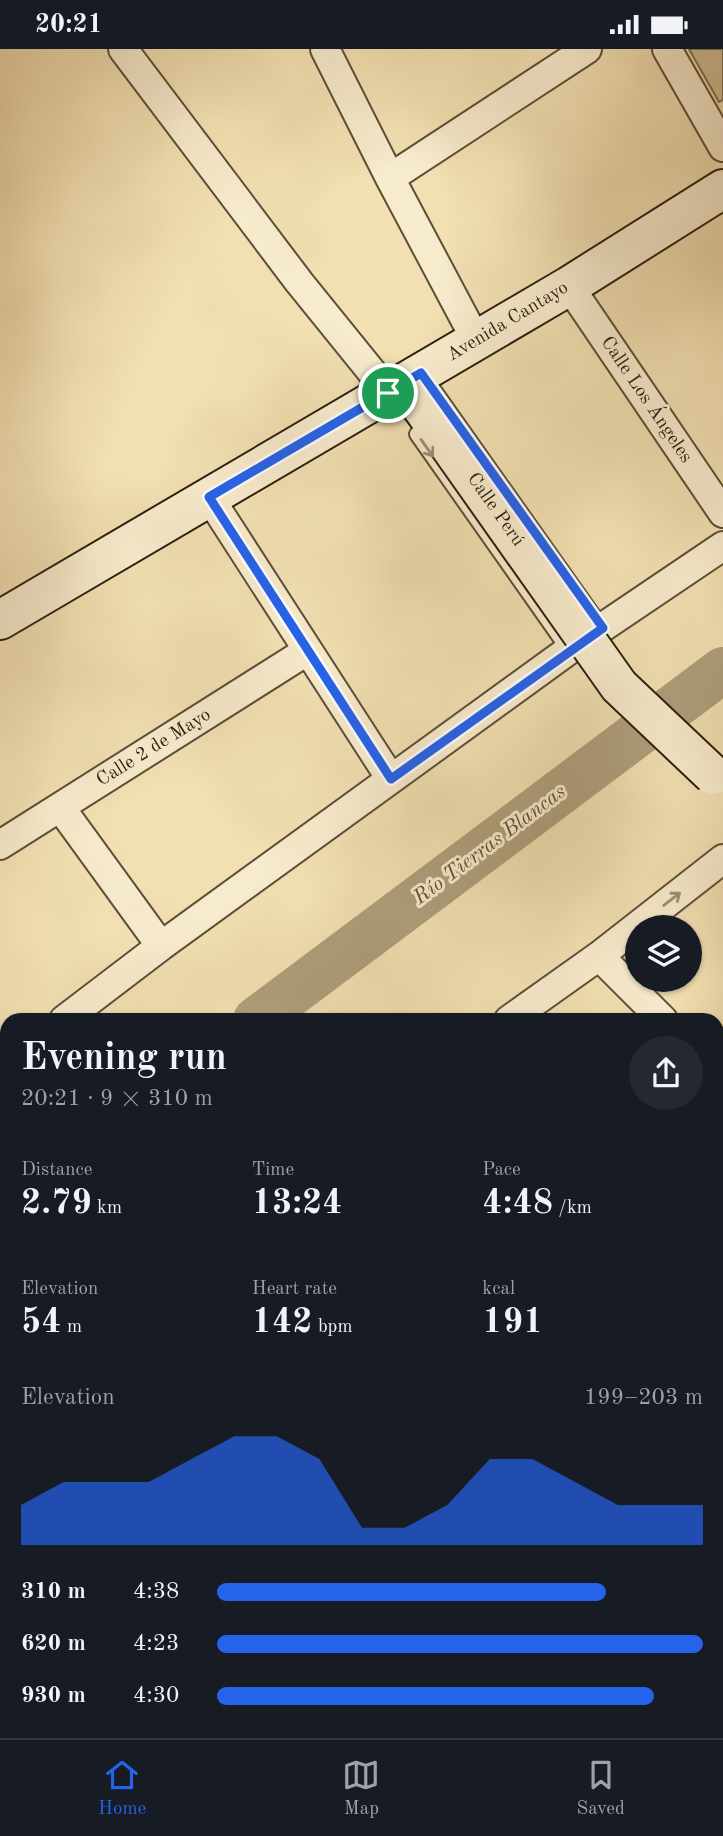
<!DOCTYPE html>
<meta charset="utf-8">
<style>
body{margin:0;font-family:"Old Standard TT",serif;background:#242831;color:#f1f3f6;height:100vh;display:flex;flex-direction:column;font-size:26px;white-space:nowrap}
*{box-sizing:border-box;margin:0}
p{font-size:23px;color:#9ea1a6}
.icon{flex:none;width:38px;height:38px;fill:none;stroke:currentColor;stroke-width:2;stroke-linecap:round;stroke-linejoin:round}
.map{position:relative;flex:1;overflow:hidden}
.drawer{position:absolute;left:0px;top:964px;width:724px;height:726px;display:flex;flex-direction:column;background:#171b24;border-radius:21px 21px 0 0;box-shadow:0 2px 5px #0004}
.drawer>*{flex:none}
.controls{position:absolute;left:625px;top:866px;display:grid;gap:14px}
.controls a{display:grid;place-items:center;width:77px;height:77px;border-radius:50%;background:#171b24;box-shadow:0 2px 5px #0004;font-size:35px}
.pin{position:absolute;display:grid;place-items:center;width:60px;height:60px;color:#fff;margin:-30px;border:4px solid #fff;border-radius:50%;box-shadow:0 2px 7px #0007}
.round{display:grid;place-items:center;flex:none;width:74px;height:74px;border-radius:37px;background:#242831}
.head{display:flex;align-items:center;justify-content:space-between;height:119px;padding:0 21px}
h1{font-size:38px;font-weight:600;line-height:52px}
.metrics{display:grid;grid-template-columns:repeat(3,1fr);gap:10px;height:119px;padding:7px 21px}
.metrics div{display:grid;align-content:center}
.metrics b{font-size:35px;font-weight:600}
.metrics small{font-size:19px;font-weight:400}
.metrics p{font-size:19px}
.chart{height:196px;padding:14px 21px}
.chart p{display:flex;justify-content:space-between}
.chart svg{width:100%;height:126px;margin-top:7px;fill:#2563eb;opacity:.7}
ul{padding:0 21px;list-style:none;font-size:23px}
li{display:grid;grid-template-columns:112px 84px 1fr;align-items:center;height:52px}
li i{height:18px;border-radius:9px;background:#2563eb}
.status{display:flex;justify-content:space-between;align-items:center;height:49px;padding:0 35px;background:#171b24;direction:ltr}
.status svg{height:19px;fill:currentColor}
.tab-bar{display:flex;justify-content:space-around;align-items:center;height:98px;border-top:2px solid #363941;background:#171b24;font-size:19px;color:#9ea1a6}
.tab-bar a{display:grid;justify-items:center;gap:4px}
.tab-bar .current{color:#2563eb}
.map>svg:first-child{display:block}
.green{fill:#d0bf96;stroke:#7e6e52;stroke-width:2}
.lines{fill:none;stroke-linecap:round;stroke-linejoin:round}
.river{stroke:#ae9e7b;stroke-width:46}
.building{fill:#928264;stroke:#2b1d0f;stroke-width:2}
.lane-casing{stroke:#5d4e38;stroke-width:18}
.street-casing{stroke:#5d4e38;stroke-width:32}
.secondary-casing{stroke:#2b1d0f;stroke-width:42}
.lane{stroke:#f7ebcd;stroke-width:14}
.street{stroke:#f7ebcd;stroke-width:28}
.secondary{stroke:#f7ebcd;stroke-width:38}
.secondary-bridge-casing{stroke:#2b1d0f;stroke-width:42;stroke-linecap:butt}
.secondary-bridge{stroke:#f7ebcd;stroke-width:38}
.oneway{stroke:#9b8e78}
.route-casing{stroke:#fff;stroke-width:14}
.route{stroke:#2563eb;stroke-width:9}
.labels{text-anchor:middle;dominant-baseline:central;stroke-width:6;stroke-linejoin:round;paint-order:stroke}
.street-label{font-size:19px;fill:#2b1d0f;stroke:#f7ebcd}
.water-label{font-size:21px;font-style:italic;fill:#5f513a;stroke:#f7ebcd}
</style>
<div class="status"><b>20:21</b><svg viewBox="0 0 49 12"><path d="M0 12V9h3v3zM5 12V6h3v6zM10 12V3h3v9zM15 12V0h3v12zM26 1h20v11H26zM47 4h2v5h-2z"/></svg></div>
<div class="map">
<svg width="723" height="1689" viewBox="0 0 723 1689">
<rect width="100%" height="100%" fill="#f2e0b2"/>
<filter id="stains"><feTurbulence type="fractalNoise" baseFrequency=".00286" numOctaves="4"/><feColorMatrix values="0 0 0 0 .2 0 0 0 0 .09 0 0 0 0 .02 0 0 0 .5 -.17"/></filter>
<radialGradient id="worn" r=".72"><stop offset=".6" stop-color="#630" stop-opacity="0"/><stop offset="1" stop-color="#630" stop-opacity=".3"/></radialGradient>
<path class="green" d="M689,0H723V51L719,53Z"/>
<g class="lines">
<path class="river" d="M256,971L723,621
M0,1164L7,1159"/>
</g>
<path class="building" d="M473,1684H522L523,1689H439Z
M583,1684H624L598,1689H584Z"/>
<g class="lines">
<g class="lane-casing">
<path id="lane" d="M423,326L602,579
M417,385L569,601"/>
</g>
<g class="street-casing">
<path id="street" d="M123,0L299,233L388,343
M325,0L390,129L476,291
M667,0L723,98
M390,129L587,0
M569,237L723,464
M209,448L391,730
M60,758L161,897
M0,796L307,602
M599,907L663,971
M64,971L161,897L569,601L723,497
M509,971L599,907L723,810
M0,1020L7,1015
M718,1025L723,1031
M723,1271L718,1276L723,1281
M0,1355L7,1350
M0,1547L7,1541"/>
</g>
<g class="secondary-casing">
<path id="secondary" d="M404,334L448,395
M0,571L569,237L723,140"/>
</g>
<use href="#lane" class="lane"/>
<use href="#street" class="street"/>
<use href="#secondary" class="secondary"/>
<g class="secondary-bridge-casing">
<path id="secondary-bridge" d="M448,395L619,637L713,726"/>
</g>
<use href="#secondary-bridge" class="secondary-bridge"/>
</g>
<defs><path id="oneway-shaft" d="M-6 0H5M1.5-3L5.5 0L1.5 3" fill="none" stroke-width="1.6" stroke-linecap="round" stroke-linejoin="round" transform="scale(1.75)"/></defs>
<g class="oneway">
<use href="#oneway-shaft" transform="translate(427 399) rotate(55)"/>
<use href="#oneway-shaft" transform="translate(672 850) rotate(-38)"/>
</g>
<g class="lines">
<g class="route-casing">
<path id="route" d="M421,324L603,579L391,730L209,448Z"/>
</g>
<use href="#route" class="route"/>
</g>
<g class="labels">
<g class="street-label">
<text transform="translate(508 273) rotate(-31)">Avenida Cantayo</text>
<text transform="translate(646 351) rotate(56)">Calle Los Ángeles</text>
<text transform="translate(495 461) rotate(55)">Calle Perú</text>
<text transform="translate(154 699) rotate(-32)">Calle 2 de Mayo</text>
</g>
<g class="water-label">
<text transform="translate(490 796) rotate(-37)">Río Tierras Blancas</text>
</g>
</g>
<rect width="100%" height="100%" filter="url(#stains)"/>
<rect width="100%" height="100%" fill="url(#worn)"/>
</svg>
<div class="controls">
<a><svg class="icon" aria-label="layers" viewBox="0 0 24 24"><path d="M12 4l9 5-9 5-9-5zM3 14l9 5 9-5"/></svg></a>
</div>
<div class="pin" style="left:388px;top:344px;background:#1e9e55"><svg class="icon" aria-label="arrive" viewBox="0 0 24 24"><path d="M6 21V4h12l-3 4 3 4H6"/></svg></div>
<section class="drawer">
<div class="head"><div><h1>Evening run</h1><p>20:21 · 9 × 310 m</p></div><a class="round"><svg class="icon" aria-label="share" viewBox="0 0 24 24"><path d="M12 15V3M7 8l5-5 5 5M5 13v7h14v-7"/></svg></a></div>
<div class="metrics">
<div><p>Distance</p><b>2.79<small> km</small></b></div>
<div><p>Time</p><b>13:24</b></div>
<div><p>Pace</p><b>4:48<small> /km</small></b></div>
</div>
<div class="metrics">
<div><p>Elevation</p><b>54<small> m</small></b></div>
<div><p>Heart rate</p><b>142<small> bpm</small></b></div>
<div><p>kcal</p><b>191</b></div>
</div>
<div class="chart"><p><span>Elevation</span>199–203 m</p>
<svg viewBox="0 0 160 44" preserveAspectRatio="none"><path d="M0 44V30L10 22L20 22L30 22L40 14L50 6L60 6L70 14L80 38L90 38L100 30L110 14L120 14L130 22L140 30L150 30L160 30V44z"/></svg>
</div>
<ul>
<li><b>310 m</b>4:38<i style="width:80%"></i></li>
<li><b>620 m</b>4:23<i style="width:100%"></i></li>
<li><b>930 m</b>4:30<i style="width:90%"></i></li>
</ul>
</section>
</div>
<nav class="tab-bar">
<a class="current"><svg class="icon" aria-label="home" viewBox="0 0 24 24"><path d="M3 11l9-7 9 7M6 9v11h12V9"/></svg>Home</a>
<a><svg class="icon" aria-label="map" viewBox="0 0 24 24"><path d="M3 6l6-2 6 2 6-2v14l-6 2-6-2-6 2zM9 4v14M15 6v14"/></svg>Map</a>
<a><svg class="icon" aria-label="saved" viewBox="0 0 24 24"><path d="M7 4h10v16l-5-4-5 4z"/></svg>Saved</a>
</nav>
